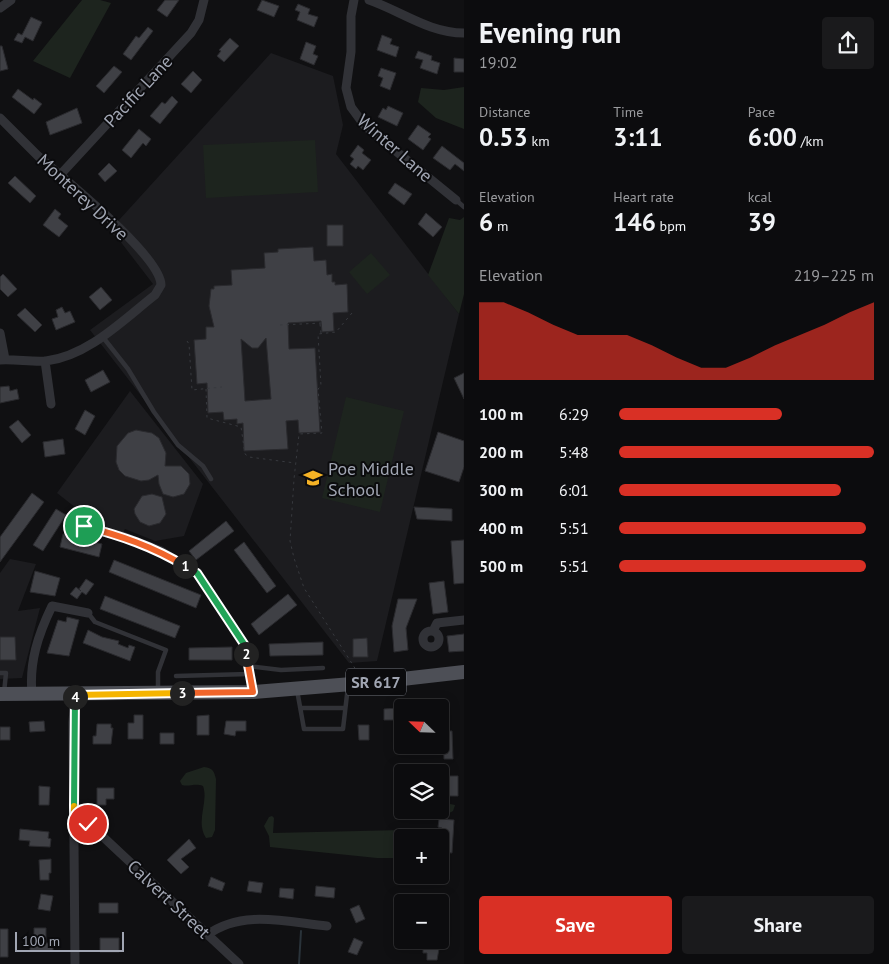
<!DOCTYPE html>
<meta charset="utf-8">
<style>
body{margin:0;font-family:"PT Sans",sans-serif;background:#1a1a1c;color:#f1f3f6;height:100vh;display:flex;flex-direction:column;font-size:19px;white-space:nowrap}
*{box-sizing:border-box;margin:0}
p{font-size:16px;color:#9a9b9e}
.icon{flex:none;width:28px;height:28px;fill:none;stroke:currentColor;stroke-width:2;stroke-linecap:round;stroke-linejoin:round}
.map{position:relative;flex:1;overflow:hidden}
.drawer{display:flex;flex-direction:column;background:#0c0c0e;width:425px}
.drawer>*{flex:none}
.needle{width:32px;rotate:293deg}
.tools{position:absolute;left:394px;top:699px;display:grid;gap:10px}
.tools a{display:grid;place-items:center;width:55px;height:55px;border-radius:5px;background:#0c0c0e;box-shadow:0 2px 12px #0003,0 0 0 1px #2c2c2e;font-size:25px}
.scale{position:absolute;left:15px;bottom:12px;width:109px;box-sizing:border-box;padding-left:5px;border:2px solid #a1a6b3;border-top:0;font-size:14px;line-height:18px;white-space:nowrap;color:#a1a6b3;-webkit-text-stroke:4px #0b0b0d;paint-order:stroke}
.pin{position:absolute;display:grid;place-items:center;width:42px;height:42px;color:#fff;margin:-21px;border:2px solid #fff;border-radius:50%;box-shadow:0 1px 5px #0007}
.km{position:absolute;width:25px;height:25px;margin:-12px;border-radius:50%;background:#222;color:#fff;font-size:14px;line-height:25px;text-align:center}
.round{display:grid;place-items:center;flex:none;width:52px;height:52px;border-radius:5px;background:#1a1a1c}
.summary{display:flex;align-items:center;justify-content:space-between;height:85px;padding:0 15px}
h1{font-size:28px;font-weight:600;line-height:38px}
.stats{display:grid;grid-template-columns:repeat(3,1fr);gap:8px;height:85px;padding:5px 15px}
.stats div{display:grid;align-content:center}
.stats b{font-size:25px;font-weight:600}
.stats small{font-size:14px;font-weight:400}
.stats p{font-size:14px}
.chart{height:140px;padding:10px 15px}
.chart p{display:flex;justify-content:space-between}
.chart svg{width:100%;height:90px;margin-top:5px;fill:#d93025;opacity:.7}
.action{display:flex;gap:10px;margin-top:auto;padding:10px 15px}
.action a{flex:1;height:58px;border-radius:5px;background:#d93025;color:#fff;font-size:20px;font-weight:600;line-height:58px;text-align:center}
.action a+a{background:#1a1a1c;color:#f1f3f6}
ul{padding:0 15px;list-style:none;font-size:16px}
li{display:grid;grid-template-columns:80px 60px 1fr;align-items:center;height:38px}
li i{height:12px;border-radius:6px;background:#d93025}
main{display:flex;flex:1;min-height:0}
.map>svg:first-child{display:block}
.built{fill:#1c1c1f}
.green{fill:#1d241e}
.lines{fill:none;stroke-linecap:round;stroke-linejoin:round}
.stream{stroke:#2a333a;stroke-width:2}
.building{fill:#3f4045;stroke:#2a2a2e;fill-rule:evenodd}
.path{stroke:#37393e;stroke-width:1;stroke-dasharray:2.5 4;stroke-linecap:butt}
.service{stroke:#313237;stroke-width:4.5}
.minor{stroke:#313237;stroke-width:9}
.primary{stroke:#4d4f56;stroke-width:14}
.split-1-casing{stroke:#fff;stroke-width:10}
.split-2-casing{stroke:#fff;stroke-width:10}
.split-3-casing{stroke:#fff;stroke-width:10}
.split-4-casing{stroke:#fff;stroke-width:10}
.split-5-casing{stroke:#fff;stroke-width:10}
.split-6-casing{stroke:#fff;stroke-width:10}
.split-1{stroke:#f0652b;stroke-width:6}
.split-2{stroke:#22a559;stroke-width:6}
.split-3{stroke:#f0652b;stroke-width:6}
.split-4{stroke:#f5b400;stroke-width:6}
.split-5{stroke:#22a559;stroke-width:6}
.split-6{stroke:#f5b400;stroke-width:6}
.labels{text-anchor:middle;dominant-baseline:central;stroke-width:4;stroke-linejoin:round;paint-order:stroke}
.shield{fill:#0b0b0d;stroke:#747881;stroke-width:1}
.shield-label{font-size:16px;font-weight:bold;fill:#a1a6b3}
.street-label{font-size:18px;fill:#a1a6b3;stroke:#0b0b0d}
.poi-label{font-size:18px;fill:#a1a6b3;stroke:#0b0b0d;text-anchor:start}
</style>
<main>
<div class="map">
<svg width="464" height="964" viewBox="0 0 464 964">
<rect width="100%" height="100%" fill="#101012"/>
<path class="built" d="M271,53L333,76L343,125L336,154L459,314L377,661L349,663L90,330L153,284L120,241L109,231Z
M130,391L203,484L184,536L155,541L125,529L122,534L99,526L57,493Z
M10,559L36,564L18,611L40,608L22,678L0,679V573Z"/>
<path class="green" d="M82,0H100L111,3L70,78L33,61Z
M464,87V129L436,118L418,102L421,88L444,90Z
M315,140L318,192L206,198L203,145Z
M464,217V294L459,314L428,275L449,218L460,220Z
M371,253L390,275L367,294L349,272Z
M346,397L404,411L380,512L322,498Z
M204,767C213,768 214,771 216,779L215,830L212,837L206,838C195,821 209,802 203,786C195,783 189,787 182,785L180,781L186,773Z
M440,802L455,805L453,811C444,817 421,818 413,810H440Z
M272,816L274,818L273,833L403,830L409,837L402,838V852L394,858H377L270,847L269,836L264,826L269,817Z"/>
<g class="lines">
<path class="stream" d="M299,964L301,931"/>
</g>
<path class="building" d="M165,0H179L167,17L157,10Z
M262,0L279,6L274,17L257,10Z
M298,4L310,9L308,14L318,17L314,27L297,20L300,12L295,10Z
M31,17L42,22L33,41L25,37L22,43L14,40L18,33L22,35Z
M148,27L153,31L131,60L123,54L136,36L139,38Z
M382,35L392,39L390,44L399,47L396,57L377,50Z
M230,38L239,46L224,62L217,56L221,51L219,50Z
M306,42L316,46L313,54L318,56L314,65L300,59Z
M0,46H2L8,69L0,71Z
M418,51L432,56L431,60L440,63L437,74L420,68L423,60L415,58Z
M454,58L464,59V72H454Z
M114,66L122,72L104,93L96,86Z
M381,68L396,73L390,90L380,86L383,78L378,76Z
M193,71L202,80L191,93L181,84Z
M18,89L33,100L34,98L42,104L34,114L12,97Z
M172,96L178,102L160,124L150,116L162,102L165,104Z
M388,106L403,113L397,126L378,117L383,108L386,110Z
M77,108L82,123L50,135L46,122Z
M418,125L431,134L428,137L431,139L423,150L408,139Z
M139,129L151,139L146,146L143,143L131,158L122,150Z
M358,145L364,150L362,153L371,160L363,170L358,166L356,169L350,164L354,159L350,156Z
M442,146L464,163V171L455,164L450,170L433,158Z
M109,163L117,171L105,182L98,174Z
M15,176L36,196L30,203L8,183Z
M395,183L412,194L404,205L388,193Z
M55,209L61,214L58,218L68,226L59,237L43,225Z
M426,213L442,227L433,237L418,224Z
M327,225H343V246H327Z
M313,247L314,261L326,260L327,275L332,274V282H335V285L347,284L348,312L333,313L334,331L322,332L321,321L288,323L289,349L315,348L320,432L299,433L298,420L286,421L288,449L244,451L243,423L237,424V419L224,420L223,412L208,413L207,383L197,384L194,340L206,339V327H214L209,306L211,289H214V286L232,285L231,270L265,268L264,253L278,252V249ZM266,338L271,399L245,401L241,339L252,348H258Z
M3,274L17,289L8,297L0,289V277Z
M101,287L112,300L100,310L89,297Z
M62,307L65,313L70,311L75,322L56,330L52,319L58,317L56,310Z
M25,308L42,325L35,332L17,315Z
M103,370L110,382L91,392L85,380Z
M464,373V399L454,378Z
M9,386L10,391L17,389L19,399L0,403V387Z
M85,410L95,416L85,435L75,429Z
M18,420L31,435L22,443L9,427Z
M136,430L152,433L159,438L166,453L165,466H181L189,474L190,484L184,494L173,497L163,494L159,484L158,475L149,480L141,481L125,476L119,470L116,462L117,446L128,433Z
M438,432L464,441V467L459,482L425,471Z
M63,439L65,454L45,457L43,442Z
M32,493L44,502L0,562V537Z
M152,494L162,497L166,514L160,523L149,526L140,522L135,514L134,509L142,496Z
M414,507L452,509V521L417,519Z
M56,509L66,515L43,551L33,545Z
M226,521L234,531L196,560L189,551Z
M63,534L102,544L99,557L60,547Z
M464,540V583L454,584L451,541Z
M244,542L276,586L267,593L234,550Z
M114,560L201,595L196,608L109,572Z
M35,571L60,578L55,596L30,592Z
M86,579L94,584L86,595L82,592L77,599L70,594L76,587L81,591L79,589Z
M444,581L448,612L433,614L429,583Z
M288,594L297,605L259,635L251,624Z
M105,596L180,626L175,638L100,609Z
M398,599H417L406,628L408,650L394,652L392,626Z
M67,617L79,620L69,656L47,653L58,620L66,622Z
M88,630L102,637L119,641L118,644L128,648L129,645L135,647L130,661L83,643Z
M464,634V651L449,652L447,636Z
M0,637H15L16,660H0Z
M367,638L368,657H353V639Z
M323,642V655L270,656L269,644Z
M232,647V660H189V648Z
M398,708L399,720H384V709Z
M134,715H143V739H128V723H134Z
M209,715V735H197V716Z
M44,721L45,731L30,732L29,722Z
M226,721H246V731H236L235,736L224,734Z
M97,724H111V728H113L111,744H93V736H96Z
M358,725H369V740H359Z
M0,727H10V740H0Z
M443,731H452L453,759H444Z
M160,733H174V744H160Z
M445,776H458V796H445Z
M39,786L50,787L49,805H39Z
M97,788H114V799H106V805H97Z
M439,819L454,820L452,853L440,852L442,828L438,827Z
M20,829L49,832L48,838L51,839L50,847L29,846L30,841L19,840Z
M189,839L196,848L181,859L189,867L181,874L167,860Z
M51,859V873H49V880H40L39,860Z
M408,875H427V884H408Z
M211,877L225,883L222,891L208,886Z
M249,881L263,883L261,893L247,891Z
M316,886L335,888L334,898L315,896Z
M280,888L294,889L293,899L279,897Z
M41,894L53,896L50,911L38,909Z
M421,894L447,895L446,907H440V902H421Z
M99,903H118V913H99Z
M359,905L365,919L356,923L350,909Z
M34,928H46V943H53V951H30V938H34Z
M0,929H8V957H0Z
M100,938H119V952H100Z
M354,938L363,942L357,955L348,952Z
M421,940H441V949H439L437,960H427V953H423V949H421Z"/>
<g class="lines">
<path class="path" d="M352,313L336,332L318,334L321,386L318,389L322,433L299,434L294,479L290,541L294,558L304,588L358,673
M320,324L321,333
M280,325L322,323
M187,341L189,344L192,390L222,387
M206,389L207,418L241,427L245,454L249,457L295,463"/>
<path class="service" d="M456,200L464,207
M102,336L128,369L154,412L178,445L203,466L211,479
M88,613L95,622L166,650L158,672V690
M248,666L281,670L323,668
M0,673H6L4,693
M176,676L249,674
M297,690L304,729H343L348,686
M301,708H345"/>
<path class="minor" d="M354,0L351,16V52L346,88L351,107L365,126L456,200
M369,0C401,11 429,33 464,33
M0,8L11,0
M0,118C13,131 25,143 38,156C62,177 161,256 161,285L155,295C123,320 88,356 46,361C31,362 15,359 0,360
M60,175L191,33L199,20L204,0
M0,333L5,359
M45,361L51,404
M84,526L122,536L161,551L197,573L244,644L253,692
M433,631L437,623L464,620
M423 639a8 8 0 1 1 16 0a8 8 0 1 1-16 0Z
M32,694C29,662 38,635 52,606L88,613
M75,695L73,722L75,964
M74,818L88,824L100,834L239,964
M207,935C242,909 287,922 327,926"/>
<path class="primary" d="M0,694L253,692L376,682L464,672"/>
</g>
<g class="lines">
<g class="split-1-casing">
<path id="split-1" d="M84,526C121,536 152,546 185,566"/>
</g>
<g class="split-2-casing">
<path id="split-2" d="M185,566L197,573L244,644L246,654"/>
</g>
<g class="split-3-casing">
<path id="split-3" d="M182,693L253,692L246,654"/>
</g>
<g class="split-4-casing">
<path id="split-4" d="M75,697V695L182,693"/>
</g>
<g class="split-5-casing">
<path id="split-5" d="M74,806L75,697"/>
</g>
<g class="split-6-casing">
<path id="split-6" d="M74,806V818L88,824"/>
</g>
<use href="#split-1" class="split-1"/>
<use href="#split-2" class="split-2"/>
<use href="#split-3" class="split-3"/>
<use href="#split-4" class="split-4"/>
<use href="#split-5" class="split-5"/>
<use href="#split-6" class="split-6"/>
</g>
<defs>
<g id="school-bare" transform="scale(1.5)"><path d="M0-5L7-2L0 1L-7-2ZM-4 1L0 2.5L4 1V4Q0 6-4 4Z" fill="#f5b225" stroke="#0b0b0d" stroke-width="2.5" paint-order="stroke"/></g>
</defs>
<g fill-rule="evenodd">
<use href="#school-bare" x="313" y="478"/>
</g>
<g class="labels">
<rect class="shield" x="346" y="668.5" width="60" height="27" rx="4"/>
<g class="shield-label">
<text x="376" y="682">SR 617</text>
</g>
<g class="street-label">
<text transform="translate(138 91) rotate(-47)">Pacific Lane</text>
<text transform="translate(395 148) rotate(41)">Winter Lane</text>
<text transform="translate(83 197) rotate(43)">Monterey Drive</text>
<text transform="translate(169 899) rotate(43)">Calvert Street</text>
</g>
<g class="poi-label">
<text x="328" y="468">Poe Middle<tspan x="328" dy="21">School</tspan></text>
</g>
</g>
</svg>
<div class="tools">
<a><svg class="needle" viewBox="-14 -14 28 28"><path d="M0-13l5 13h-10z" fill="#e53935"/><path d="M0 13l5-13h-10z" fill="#9a9b9e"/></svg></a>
<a><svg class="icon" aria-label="layers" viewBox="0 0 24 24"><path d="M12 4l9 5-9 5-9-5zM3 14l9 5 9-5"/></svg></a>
<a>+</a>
<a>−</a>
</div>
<div class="scale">100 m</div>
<div class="pin" style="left:84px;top:526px;background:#1e9e55"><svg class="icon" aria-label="arrive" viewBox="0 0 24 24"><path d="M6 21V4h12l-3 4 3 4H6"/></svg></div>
<div class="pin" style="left:88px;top:824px;background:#d93025"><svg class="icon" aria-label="check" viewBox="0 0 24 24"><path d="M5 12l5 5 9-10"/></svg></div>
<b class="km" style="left:185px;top:566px">1</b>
<b class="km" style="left:246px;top:654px">2</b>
<b class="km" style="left:182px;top:693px">3</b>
<b class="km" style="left:75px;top:697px">4</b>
</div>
<section class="drawer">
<div class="summary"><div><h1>Evening run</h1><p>19:02</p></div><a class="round"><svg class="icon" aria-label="share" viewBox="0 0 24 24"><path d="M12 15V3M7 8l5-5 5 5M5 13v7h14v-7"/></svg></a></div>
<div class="stats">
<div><p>Distance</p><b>0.53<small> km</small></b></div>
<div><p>Time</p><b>3:11</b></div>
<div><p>Pace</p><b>6:00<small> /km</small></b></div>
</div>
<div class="stats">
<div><p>Elevation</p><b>6<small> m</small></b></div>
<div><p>Heart rate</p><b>146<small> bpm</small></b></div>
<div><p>kcal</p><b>39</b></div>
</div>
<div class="chart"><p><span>Elevation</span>219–225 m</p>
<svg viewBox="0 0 160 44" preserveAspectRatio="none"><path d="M0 44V6L10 6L20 11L30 17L40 22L50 22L60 22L70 27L80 33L90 38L100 38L110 33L120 27L130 22L140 17L150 11L160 6V44z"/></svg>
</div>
<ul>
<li><b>100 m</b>6:29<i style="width:64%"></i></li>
<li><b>200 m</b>5:48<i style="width:100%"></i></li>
<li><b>300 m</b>6:01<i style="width:87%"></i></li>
<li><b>400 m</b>5:51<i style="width:97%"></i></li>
<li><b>500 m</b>5:51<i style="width:97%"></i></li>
</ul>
<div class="action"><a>Save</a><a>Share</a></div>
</section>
</main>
